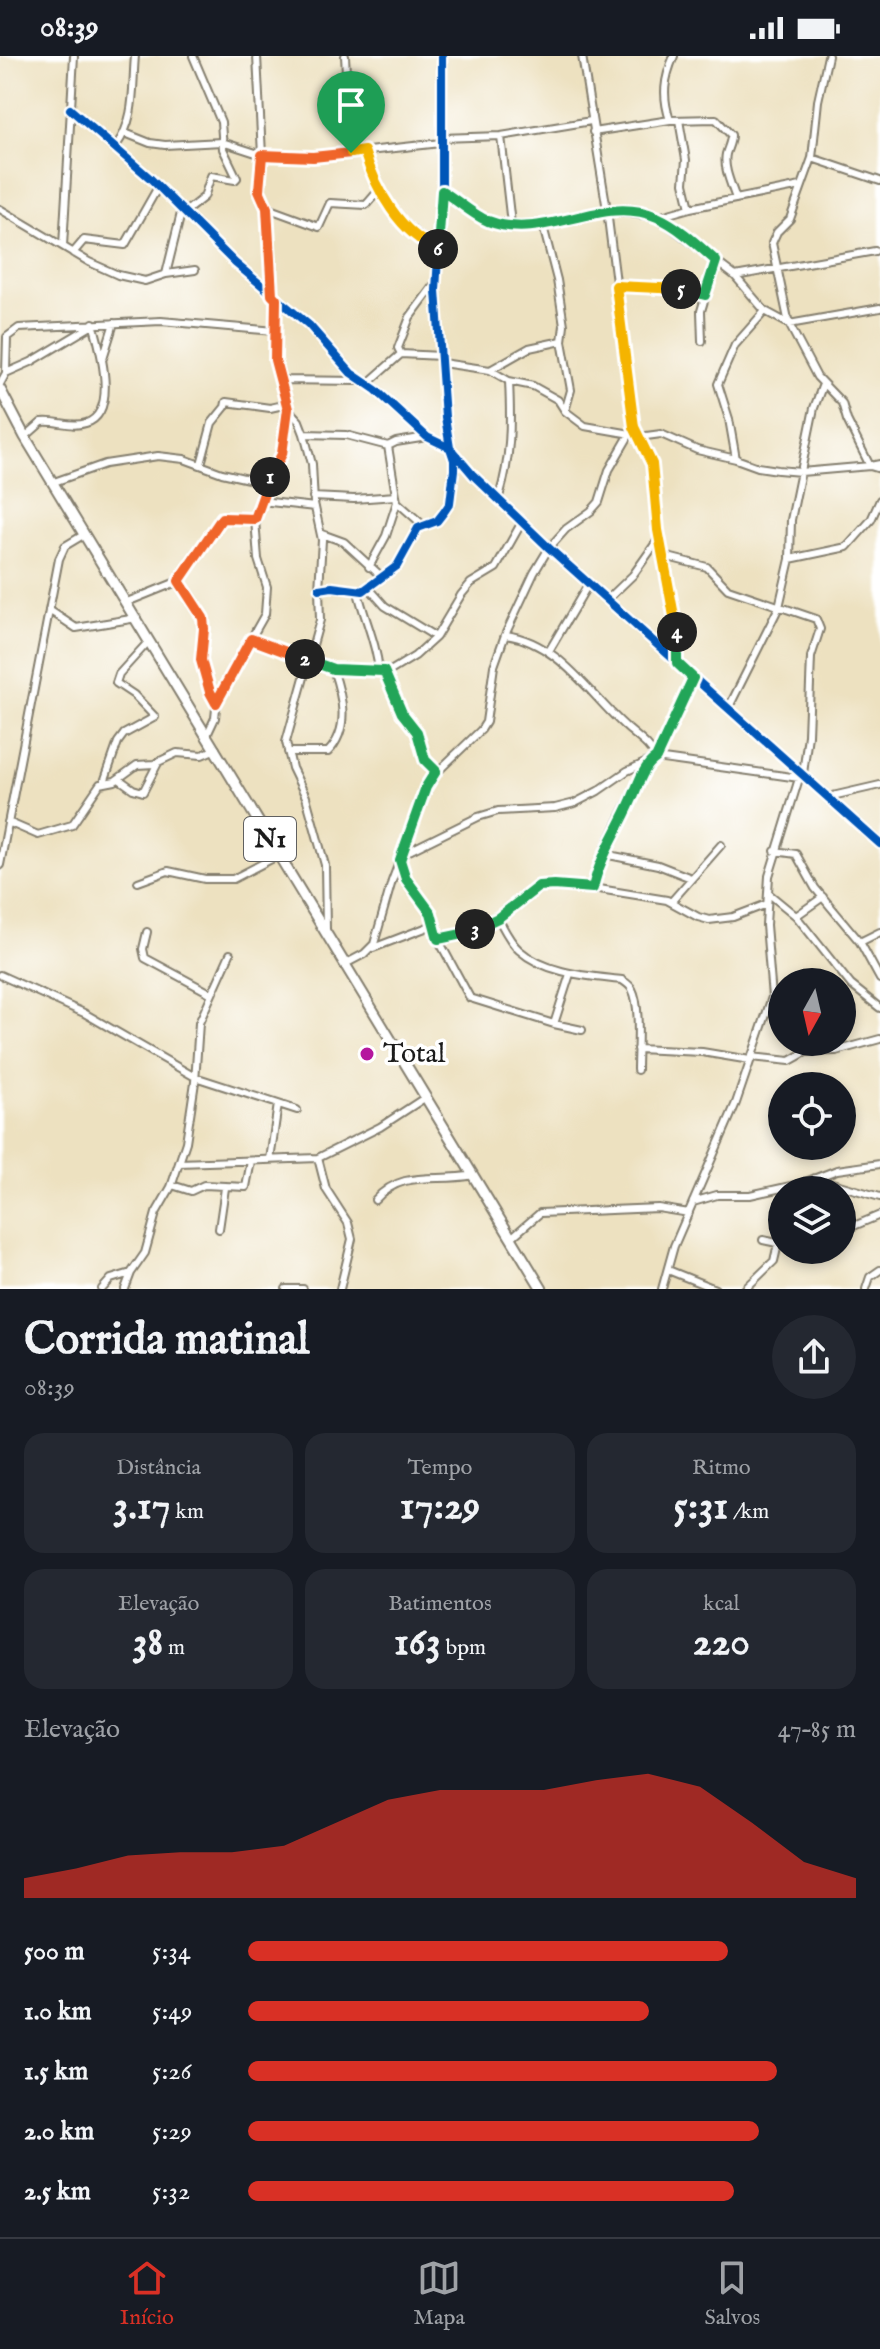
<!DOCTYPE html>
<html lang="pt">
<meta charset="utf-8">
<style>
body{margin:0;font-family:"IM FELL English",serif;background:#242831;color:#f1f3f6;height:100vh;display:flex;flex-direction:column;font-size:30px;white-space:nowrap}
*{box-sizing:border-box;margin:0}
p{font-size:26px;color:#9ea1a6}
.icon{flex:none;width:44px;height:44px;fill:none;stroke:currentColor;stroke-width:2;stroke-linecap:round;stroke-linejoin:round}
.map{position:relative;height:1233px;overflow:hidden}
.side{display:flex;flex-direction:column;background:#171b24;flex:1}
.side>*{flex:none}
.needle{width:52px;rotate:188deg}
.tools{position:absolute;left:768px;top:912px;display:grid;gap:16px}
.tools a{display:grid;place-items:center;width:88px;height:88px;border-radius:50%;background:#171b24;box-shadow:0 4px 12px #0003;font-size:40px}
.pin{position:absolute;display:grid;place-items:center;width:68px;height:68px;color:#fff;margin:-82px -34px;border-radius:50% 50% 50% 0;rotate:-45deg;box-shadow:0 0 8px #0007}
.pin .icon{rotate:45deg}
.km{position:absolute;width:40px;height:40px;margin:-20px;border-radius:50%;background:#222;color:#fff;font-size:22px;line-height:40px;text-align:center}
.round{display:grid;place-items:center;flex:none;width:84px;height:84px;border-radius:42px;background:#242831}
.summary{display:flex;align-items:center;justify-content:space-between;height:136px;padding:0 24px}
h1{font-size:44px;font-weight:800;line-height:60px}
.metrics{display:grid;grid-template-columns:repeat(3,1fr);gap:12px;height:136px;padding:8px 24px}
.metrics div{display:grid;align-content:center;border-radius:20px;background:#242831;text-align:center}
.metrics b{font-size:40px;font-weight:800}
.metrics small{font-size:22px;font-weight:400}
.metrics p{font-size:22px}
.chart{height:224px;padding:16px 24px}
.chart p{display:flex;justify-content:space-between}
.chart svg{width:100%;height:144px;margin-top:8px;fill:#d93025;opacity:.7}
ul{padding:0 24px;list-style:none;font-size:26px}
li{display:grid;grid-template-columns:128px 96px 1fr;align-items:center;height:60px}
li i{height:20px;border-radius:10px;background:#d93025}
.status{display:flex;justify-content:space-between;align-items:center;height:56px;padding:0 40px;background:#171b24;direction:ltr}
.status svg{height:22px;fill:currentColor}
.tabs{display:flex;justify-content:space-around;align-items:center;height:112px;border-top:2px solid #363941;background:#171b24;font-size:22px;color:#9ea1a6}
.tabs a{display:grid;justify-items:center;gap:4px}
.tabs .active{color:#d93025}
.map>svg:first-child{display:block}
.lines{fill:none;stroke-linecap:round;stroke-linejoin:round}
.minor-casing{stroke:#847e6e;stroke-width:10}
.highway-casing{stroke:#847e6e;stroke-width:13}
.minor{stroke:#fff;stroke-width:6}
.highway{stroke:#fff;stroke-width:9}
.cycleway-casing{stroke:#fff;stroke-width:13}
.cycleway{stroke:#0057b8;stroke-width:8}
.split-1-casing{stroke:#fff;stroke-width:16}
.split-2-casing{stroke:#fff;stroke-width:16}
.split-3-casing{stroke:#fff;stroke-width:16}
.split-4-casing{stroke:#fff;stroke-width:16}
.split-5-casing{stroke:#fff;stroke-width:16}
.split-6-casing{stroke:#fff;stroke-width:16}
.split-7-casing{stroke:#fff;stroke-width:16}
.split-1{stroke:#f0652b;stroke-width:10}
.split-2{stroke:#f0652b;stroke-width:10}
.split-3{stroke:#22a559;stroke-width:10}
.split-4{stroke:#22a559;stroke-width:10}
.split-5{stroke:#f5b400;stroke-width:10}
.split-6{stroke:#22a559;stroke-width:10}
.split-7{stroke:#f5b400;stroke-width:10}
.poi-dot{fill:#b5179e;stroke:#fff;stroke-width:3}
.labels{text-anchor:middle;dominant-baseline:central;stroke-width:7;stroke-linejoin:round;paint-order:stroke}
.shield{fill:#fff;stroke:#606060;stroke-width:2}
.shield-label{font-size:26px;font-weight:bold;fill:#1c1c1c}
.poi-label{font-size:28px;fill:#1c1c1c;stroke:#fff;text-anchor:start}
</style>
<div class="status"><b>08:39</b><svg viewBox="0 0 49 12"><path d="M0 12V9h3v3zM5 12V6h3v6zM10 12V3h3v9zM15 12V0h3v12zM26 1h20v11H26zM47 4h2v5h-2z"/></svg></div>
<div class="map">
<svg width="880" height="1233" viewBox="0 0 880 1233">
<rect width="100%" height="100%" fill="#fff"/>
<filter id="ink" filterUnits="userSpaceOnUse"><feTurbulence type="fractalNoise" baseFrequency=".0125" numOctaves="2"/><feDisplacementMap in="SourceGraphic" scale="16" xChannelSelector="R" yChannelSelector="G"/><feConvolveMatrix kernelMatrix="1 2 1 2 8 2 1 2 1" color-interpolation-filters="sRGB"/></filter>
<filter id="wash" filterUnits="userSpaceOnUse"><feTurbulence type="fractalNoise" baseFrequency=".006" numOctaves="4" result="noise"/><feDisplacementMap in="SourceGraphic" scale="32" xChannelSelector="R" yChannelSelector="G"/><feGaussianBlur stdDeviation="1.8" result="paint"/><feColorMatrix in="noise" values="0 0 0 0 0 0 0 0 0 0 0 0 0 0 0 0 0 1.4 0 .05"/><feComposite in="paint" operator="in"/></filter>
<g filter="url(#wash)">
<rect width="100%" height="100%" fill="#ede1c0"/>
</g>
<g filter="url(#ink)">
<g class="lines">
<g class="minor-casing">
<path id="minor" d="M257,0L262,99L259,134L267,152L272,239
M345,0L351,97
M442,0V135L436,234L445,361L450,392L473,419L549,492L880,788
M582,0L607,154L634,371L652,408L658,474L677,580V607
M828,0L818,45L812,102L790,163L777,176L772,187L789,268L817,321L842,347L847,364L870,410L880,408
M70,53L151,123L235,207L309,269L351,317L376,334L427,381L450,392L454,404V414L450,447L444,456L437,465L418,472L397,510L363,535L332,531L319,533
M670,64C662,40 664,23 674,0
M679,64L686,104L684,127L690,152
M593,76L670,64L716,63L731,79C731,87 728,91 726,98C723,112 732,130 736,143
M125,77L150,87L165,89L222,86L262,99L313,101L441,87
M501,80L511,168
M441,82L501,80L591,65
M116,90C136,63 132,32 135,0
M364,95C380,146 396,163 437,194
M812,102L880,125
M442,135L488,165L529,171L543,170L607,154L658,161L690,152L801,130
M267,152L319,171L330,147L366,149L379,134
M0,153L89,206L118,219L145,225L166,218L195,214
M185,156L204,141L211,120L235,124L237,122L223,93L221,66L193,0
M658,161L735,220L765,255L789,268L880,252
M543,170L557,224L564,269L562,285L571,334L565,355
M63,190L74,0
M73,197L84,184L125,189L158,131
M166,218L182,153
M735,220L875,195
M616,230L670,233L677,231L705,239
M702,285L701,255L716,205
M401,298L398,292L410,261L436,226
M103,302L114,267
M442,307L490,314L509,325L533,330L558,344L565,355L585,370L631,378
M490,314L529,292L562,285
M6,317L31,306L93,269
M279,324L361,325
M0,328L6,317L7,281L19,272L161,265L275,275
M367,328L401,298L441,300
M288,353L299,365L304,378L312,408L314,447L322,484L319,533L320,564L286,686L292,712L306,741L325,809L326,874
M304,378L346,379L388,390L397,446L386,480L369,511
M25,381L42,366C57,364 71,372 86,367C119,357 100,291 93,267
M639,381L661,378L697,394L736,403L758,411L778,414L801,416L870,410L880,413
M388,390L396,386L427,381
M736,403L729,363L718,328L735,289L765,255
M201,408L212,367L225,351L226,346L270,352L288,348
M54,426L105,408L158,400L184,403L222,417L266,427
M313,441L354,443L396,440
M499,441C511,402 511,366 509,325
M261,445L315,451
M397,446L423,469
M322,478L344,486L382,521
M664,500L707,511L728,533L816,563L820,573L811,601L808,679L803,718
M790,503L847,491L871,464L880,444
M179,525L222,462L255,463
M369,532L385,550L436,581
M358,536C365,565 376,585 379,615
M607,544L633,519L660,481
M127,546L179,525L203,562L204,573L201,604L210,636L216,647
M49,554L76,572L137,562
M505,579C559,586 589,638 626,671C637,681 650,689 656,702
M251,583L333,613L363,616L392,614L415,600L436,581L461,539L471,527L496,512L522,466
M549,595L589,527
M384,615L402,657L417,676L425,704L436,715
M728,653L779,551L790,503L791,464L814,352L823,328
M207,679L215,662L217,643L265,558L267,531L258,503L255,463L266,427L282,398L288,353L275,304L276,243
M288,696H328C351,672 342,640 333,613
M656,702L693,622
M119,723L133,733L143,736L159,705
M104,726L118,686L124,678L155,661L134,639L116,627L119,618L149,585
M828,741L880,729
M8,766L38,779L72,769L100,728L115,725L137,709L154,708L177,697L202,699L216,693
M775,795L796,798L815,832L860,886L880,923
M403,798L478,761L498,755L555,752L575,747L598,735L627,715L656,702L799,722
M604,798L658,809L691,822
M400,804L406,823L431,857L438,883L470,942L554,968L582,974
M0,809L59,503L65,490L85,478
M138,826L168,815L205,823H233L279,799
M593,832C602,788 629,749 647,708
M768,837L796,860L851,929L880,952
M671,846L721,789
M796,860L823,841
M498,862C504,873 510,886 519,894C546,918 588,920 622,924C625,926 630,929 632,933C641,949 637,994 637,1014
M147,876L143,893L145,902L212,938
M438,883C479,875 507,856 539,830L546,829L593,832L667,844L698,861L709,864L733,861L767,848
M860,886L880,876
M373,892L433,869
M345,908L364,898L374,888L392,825L431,722L481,674L486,666L494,610L505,579L534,517L549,492L566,473L591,455L599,446L609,414L634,371
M0,919L84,957L195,1021L297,1054
M554,968L570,918
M637,993L702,996L750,1004
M751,1001L790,1005L806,996L836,995L880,983
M318,1102L326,1133L348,1167L352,1183L340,1233
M270,1104L278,1048
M179,1107L318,1102L380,1071L426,1041
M815,1122L880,1141
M172,1129L191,1135L204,1129L246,1131L251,1105
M375,1144C403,1112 437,1127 473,1119
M693,1146L717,1139H750L800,1128L837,1114L880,1108
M219,1173L225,1132
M842,1175L880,1159
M511,1182L540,1157L658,1152L689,1157
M763,1184L782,1188
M668,1214L715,1233
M102,1233L111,1223L131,1217
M125,1233L131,1217L145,1197L156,1157L171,1131L186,1086L195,1026L199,967L230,898
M286,1233H303
M662,1233L674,1190L736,1047L772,941L766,869L769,820L801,716
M745,1233L774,1205L778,1188
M866,1233L870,1221L880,1214"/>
</g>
<g class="highway-casing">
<path id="highway" d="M0,333L25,381L542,1233"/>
</g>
<use href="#minor" class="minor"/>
<use href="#highway" class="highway"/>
<g class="cycleway-casing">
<path id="cycleway" d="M442,0V135L436,234L445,361L450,392L473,419L549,492L880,788
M70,53L151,123L235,207L309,269L351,317L376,334L427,381L450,392L454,404V414L450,447L444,456L437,465L418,472L397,510L363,535L332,531L319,533"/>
</g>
<use href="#cycleway" class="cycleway"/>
</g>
</g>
<g class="lines" filter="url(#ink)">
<g class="split-1-casing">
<path id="split-1" d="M270,421L282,398L288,353L275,304L276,243L272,239L267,152L259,134L262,99L313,101L351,97"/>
</g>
<g class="split-2-casing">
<path id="split-2" d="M270,421L255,463L222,462L179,525L203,562L204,573L201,604L210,636L216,647L251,583L305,603"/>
</g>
<g class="split-3-casing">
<path id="split-3" d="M305,603L333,613L384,615L402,657L417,676L425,704L436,715L426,731L400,804L406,823L431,857L438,883L462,878L475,873"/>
</g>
<g class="split-4-casing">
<path id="split-4" d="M475,873L498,862L539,830L554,829L593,832C600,800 618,775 631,745C638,730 642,711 656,702L693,622L677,607V576"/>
</g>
<g class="split-5-casing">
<path id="split-5" d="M677,576L658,474L652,408L634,371L616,230L681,233"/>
</g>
<g class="split-6-casing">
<path id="split-6" d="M438,193L442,135C456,143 474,160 488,165C545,187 601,137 657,161C678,170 699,190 716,205L705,239L681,233"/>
</g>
<g class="split-7-casing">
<path id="split-7" d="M351,97L364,95C376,134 400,178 438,193"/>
</g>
<use href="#split-1" class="split-1"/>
<use href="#split-2" class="split-2"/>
<use href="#split-3" class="split-3"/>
<use href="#split-4" class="split-4"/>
<use href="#split-5" class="split-5"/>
<use href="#split-6" class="split-6"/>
<use href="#split-7" class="split-7"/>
</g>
<circle class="poi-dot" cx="367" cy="998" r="8"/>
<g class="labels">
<rect class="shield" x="244" y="761" width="52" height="44" rx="6"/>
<g class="shield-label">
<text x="270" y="783">N1</text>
</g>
<g class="poi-label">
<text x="383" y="998">Total</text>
</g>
</g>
</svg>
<div class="tools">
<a><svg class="needle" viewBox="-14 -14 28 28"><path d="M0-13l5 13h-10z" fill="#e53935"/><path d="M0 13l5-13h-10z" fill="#9ea1a6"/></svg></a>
<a><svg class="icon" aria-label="locate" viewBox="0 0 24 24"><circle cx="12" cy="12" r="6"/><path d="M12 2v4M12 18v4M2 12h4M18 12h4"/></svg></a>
<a><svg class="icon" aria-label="layers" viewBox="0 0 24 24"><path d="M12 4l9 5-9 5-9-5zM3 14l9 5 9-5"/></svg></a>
</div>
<div class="pin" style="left:351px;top:97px;background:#1e9e55"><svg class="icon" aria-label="arrive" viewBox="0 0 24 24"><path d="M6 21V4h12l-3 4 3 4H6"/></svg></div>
<b class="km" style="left:270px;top:421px">1</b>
<b class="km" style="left:305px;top:603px">2</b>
<b class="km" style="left:475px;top:873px">3</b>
<b class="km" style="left:677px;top:576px">4</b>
<b class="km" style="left:681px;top:233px">5</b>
<b class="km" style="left:438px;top:193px">6</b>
</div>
<section class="side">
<div class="summary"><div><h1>Corrida matinal</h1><p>08:39</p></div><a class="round"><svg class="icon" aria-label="share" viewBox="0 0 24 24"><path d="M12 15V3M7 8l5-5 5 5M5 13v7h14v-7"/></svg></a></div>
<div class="metrics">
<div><p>Distância</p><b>3.17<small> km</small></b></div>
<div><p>Tempo</p><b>17:29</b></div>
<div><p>Ritmo</p><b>5:31<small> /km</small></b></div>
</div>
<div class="metrics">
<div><p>Elevação</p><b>38<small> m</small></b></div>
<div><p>Batimentos</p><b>163<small> bpm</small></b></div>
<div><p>kcal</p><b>220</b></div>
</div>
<div class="chart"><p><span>Elevação</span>47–85 m</p>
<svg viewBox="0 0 160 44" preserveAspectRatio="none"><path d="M0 44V38L10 35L20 31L30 30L40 30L50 28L60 21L70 14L80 11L90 11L100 11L110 8L120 6L130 10L140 21L150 33L160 38V44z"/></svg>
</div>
<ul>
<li><b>500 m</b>5:34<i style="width:79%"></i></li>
<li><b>1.0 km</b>5:49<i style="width:66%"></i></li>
<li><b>1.5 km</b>5:26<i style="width:87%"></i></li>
<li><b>2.0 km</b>5:29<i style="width:84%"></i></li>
<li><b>2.5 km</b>5:32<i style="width:80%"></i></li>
</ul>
</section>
<nav class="tabs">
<a class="active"><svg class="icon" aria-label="home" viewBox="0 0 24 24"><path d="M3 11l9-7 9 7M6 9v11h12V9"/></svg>Início</a>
<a><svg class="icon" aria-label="map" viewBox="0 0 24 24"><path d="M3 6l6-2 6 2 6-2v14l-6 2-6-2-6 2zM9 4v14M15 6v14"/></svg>Mapa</a>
<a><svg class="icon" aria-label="saved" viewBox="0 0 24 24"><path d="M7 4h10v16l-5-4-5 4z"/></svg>Salvos</a>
</nav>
